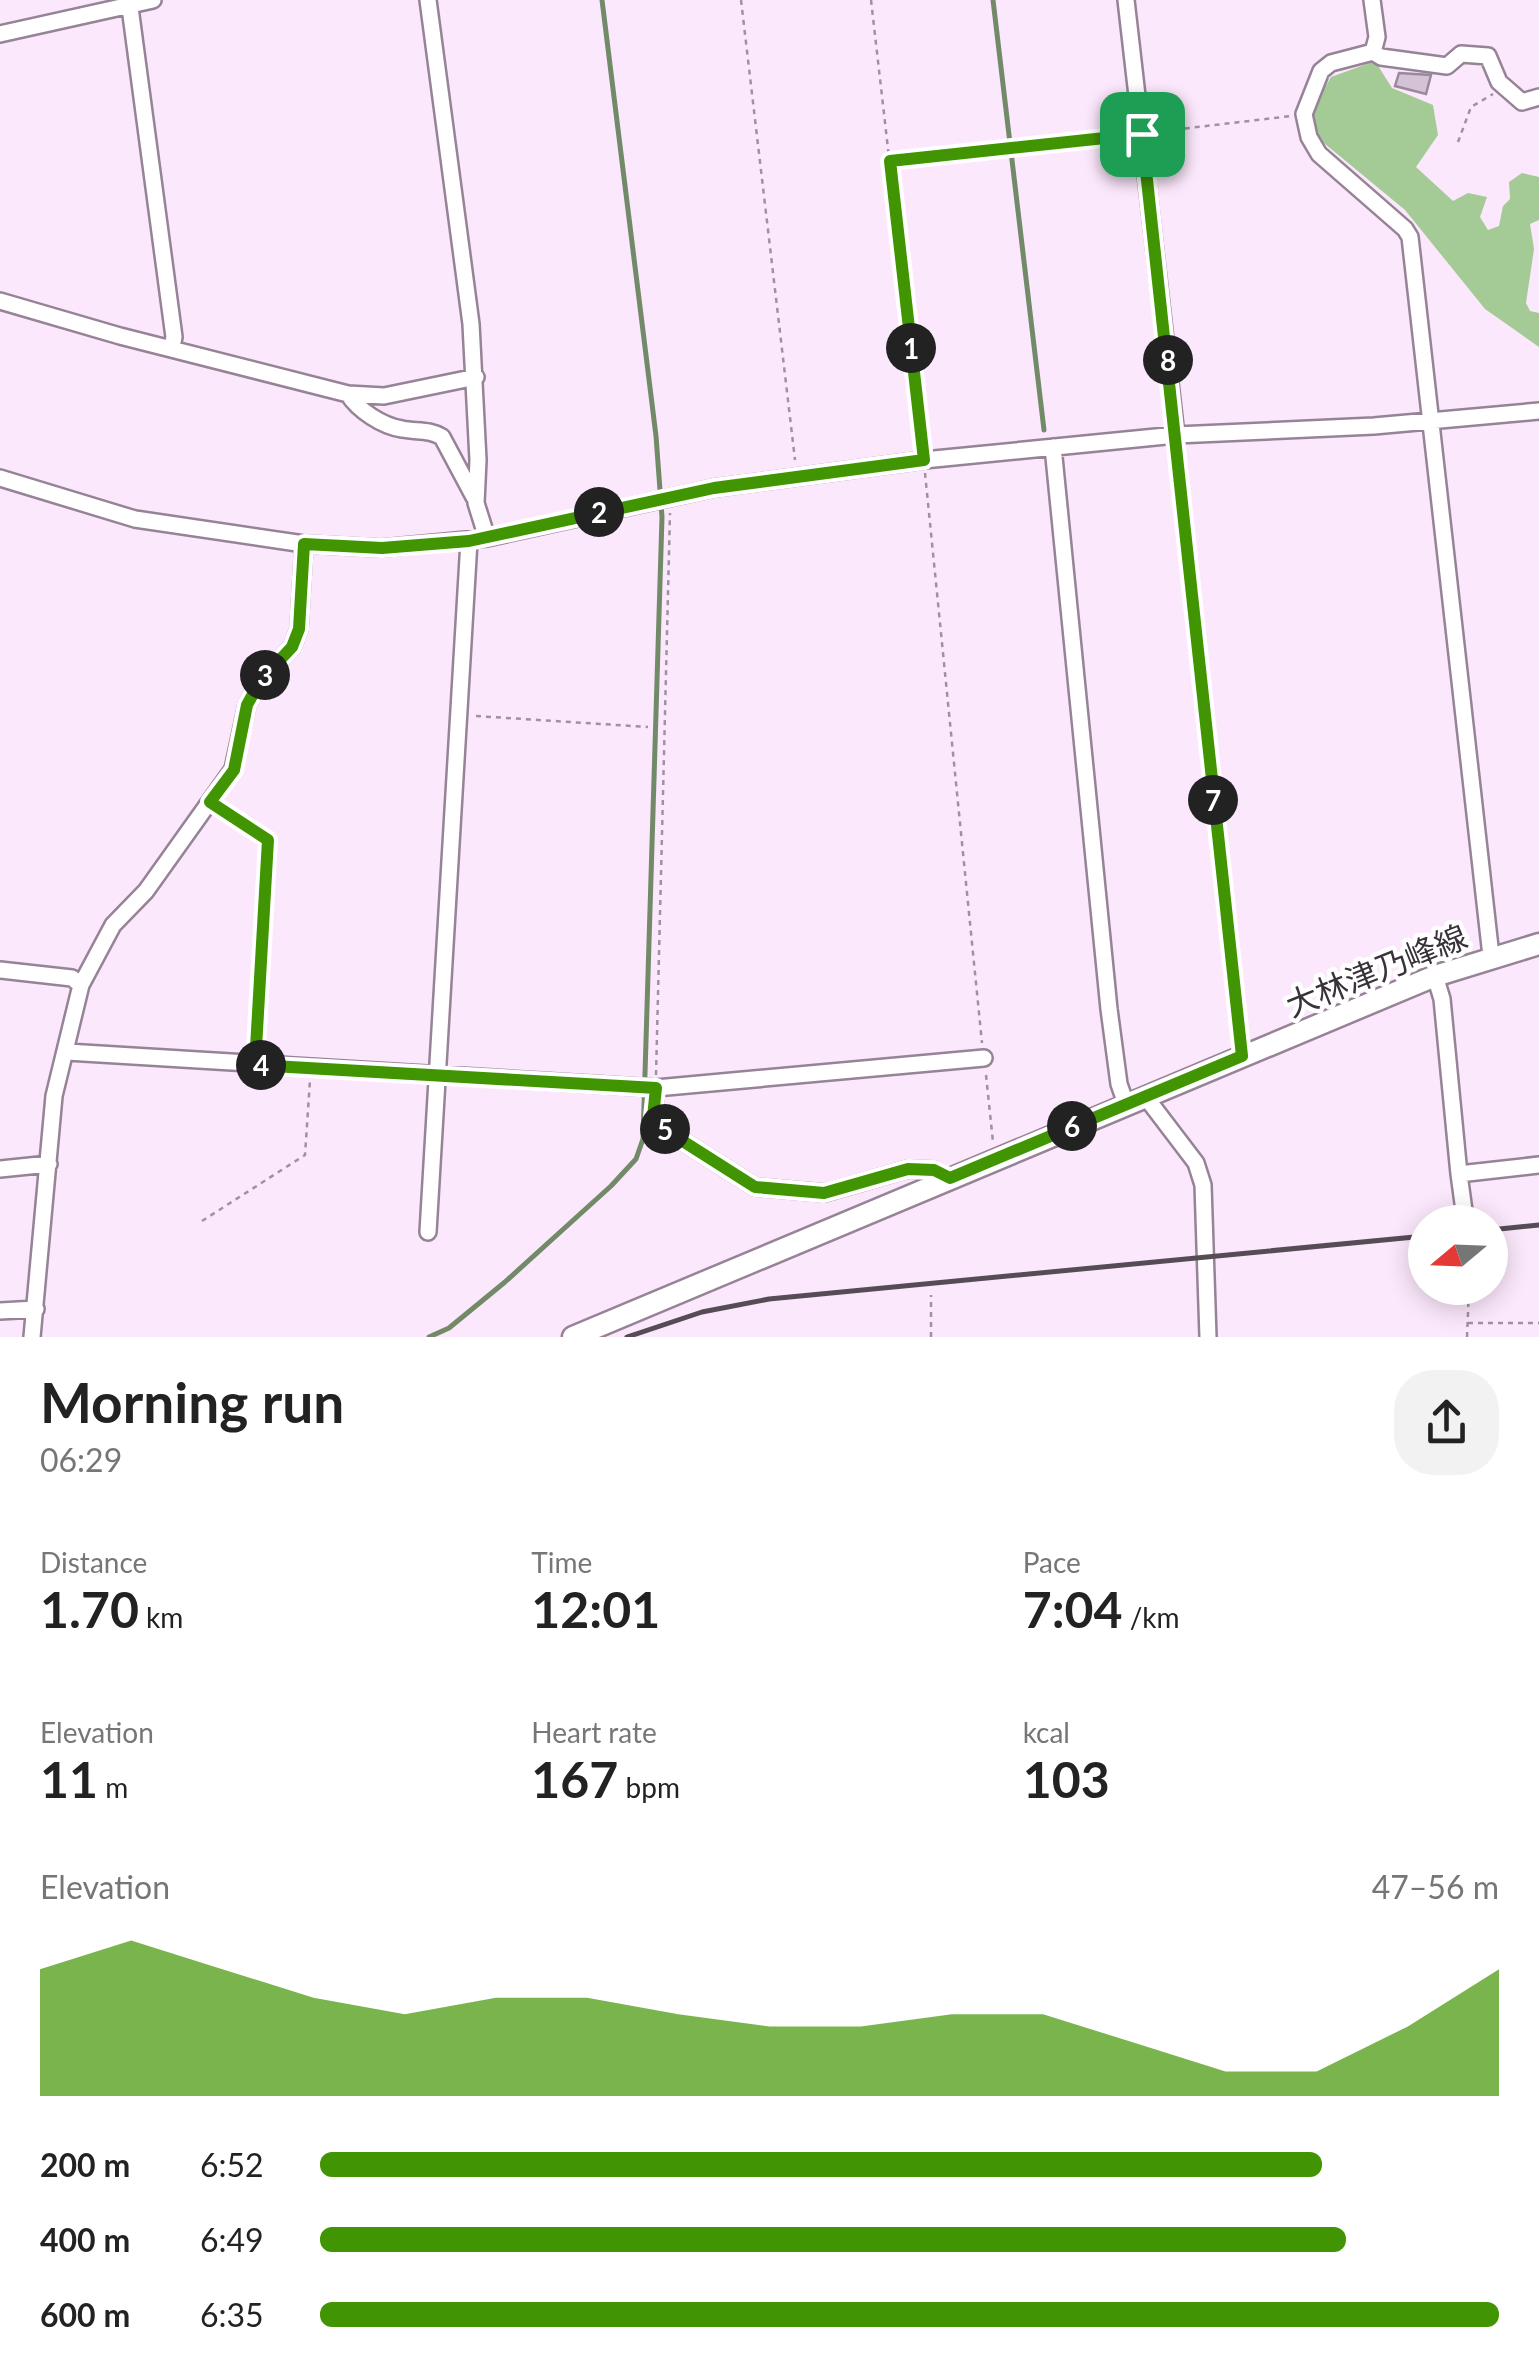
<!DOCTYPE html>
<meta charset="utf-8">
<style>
body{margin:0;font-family:Lato,"Noto Sans JP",sans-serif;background:#f2f2f2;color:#222;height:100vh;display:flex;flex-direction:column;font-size:38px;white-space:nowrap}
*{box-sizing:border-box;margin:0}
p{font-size:32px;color:#767676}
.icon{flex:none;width:55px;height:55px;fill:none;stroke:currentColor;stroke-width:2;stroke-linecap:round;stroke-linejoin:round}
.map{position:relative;height:1337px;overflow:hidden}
.details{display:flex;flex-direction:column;background:#fff;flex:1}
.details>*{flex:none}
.needle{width:65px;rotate:251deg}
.controls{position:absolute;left:1408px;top:1205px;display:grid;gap:20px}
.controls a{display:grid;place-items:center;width:100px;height:100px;border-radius:50%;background:#fff;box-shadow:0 5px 25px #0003;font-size:50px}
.pin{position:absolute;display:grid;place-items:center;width:85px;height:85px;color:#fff;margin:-42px;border-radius:20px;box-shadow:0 5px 15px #0006}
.km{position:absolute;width:50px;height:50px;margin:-25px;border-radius:50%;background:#222;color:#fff;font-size:28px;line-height:50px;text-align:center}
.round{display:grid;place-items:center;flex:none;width:105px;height:105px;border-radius:40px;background:#f2f2f2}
.summary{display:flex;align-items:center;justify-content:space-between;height:170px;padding:0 40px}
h1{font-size:55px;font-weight:700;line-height:75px}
.metrics{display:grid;grid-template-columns:repeat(3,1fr);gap:15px;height:170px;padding:10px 40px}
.metrics div{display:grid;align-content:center}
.metrics b{font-size:50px;font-weight:700}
.metrics small{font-size:28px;font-weight:400}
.metrics p{font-size:28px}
.chart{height:280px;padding:20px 40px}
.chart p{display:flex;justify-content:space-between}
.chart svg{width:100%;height:180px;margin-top:10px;fill:#419503;opacity:.7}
ul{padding:0 40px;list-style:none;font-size:32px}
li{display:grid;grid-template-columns:160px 120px 1fr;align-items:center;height:75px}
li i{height:25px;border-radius:12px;background:#419503}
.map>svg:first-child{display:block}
.forest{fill:#a4cb96}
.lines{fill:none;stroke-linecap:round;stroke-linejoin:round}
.stream{stroke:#728a68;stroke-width:5}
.building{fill:#d6c2d6;stroke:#9a889b;stroke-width:2.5}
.minor-casing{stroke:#968396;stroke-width:20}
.major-casing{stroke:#968396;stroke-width:25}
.path{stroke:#9f92a0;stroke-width:2.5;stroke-dasharray:5 5;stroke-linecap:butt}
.minor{stroke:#fff;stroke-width:15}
.major{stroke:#fff;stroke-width:20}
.rail{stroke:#554c56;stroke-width:5}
.route-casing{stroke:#fff;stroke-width:20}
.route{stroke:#419503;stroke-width:12}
.labels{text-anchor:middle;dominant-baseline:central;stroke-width:9;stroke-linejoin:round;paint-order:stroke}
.street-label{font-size:32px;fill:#39323a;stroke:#fff}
</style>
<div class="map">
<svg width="1539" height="1337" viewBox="0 0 1539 1337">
<rect width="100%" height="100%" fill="#fce8fc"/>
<path class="forest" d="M1375,61L1392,88L1433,105L1438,135L1416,167L1453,201L1468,193L1487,197L1480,217L1488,230L1499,226L1503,206L1510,199L1509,182L1522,173L1539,177V220L1530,224L1534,249L1526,303L1530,311L1539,313V347L1485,309L1405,210L1313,134L1311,111L1331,77Z"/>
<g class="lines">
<path class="stream" d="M993,0L1044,430
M429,1337L449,1328L505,1282L611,1186L636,1159L643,1139L662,517L656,436L602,0"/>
</g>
<path class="building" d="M1399,73L1431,75L1426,94L1395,86Z"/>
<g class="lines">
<g class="minor-casing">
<path id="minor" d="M129,0L174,337L172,347
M428,0L471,324L478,460L476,503L487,538
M1126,0L1176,435
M1372,0L1377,37L1373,52L1331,63L1321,71L1304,114L1309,137L1319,154L1405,229L1410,237L1491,956
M0,34L153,0
M1373,52L1381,57L1447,66L1461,54L1488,56L1499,82L1522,102L1539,97
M0,301L120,336L348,394
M1053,447L1109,1009L1119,1084L1126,1104
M0,478L135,519L304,544L382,548L487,538L714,488L924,460L1176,435L1374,426L1539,411
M474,497L442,437C429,429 417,432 402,429C382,426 358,410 348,394L384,396L476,377
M0,970L72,978L81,985
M1435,976L1442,999L1459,1174
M67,1052L656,1088L984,1058
M656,1088L653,1117L659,1126L755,1187L825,1193L908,1169L934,1170L949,1178
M1145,1096L1196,1163L1203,1185L1208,1337
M0,1169L49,1164
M1465,1218L1459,1174L1539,1165
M428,1232L469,541
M0,1311L36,1309
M32,1337L54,1096L81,985L113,925L146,891L233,769L247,705L260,681L292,647L299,629L304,544"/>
</g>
<g class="major-casing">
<path id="major" d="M573,1337L1435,976L1539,944"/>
</g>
<path class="path" d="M741,0L795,460
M871,0L922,446
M1155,132L1291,116
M1458,142L1471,107L1493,94
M891,161L1127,135
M1178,452L1237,1041
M925,473L982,1043
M476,716L648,727
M224,813L268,839L256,1048
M656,1075L670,513
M986,1075L993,1142
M202,1221L305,1155L310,1080
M1468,1323H1539
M931,1337V1295
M1467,1337L1469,1288"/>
<use href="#minor" class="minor"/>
<use href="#major" class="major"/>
<path class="rail" d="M1490,1230L1539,1225
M627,1337L702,1312L769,1299L1425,1236"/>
</g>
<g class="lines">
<g class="route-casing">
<path id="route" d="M1142,134L1242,1056L950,1178L934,1170L908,1169L824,1193L755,1187L659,1126L653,1117L656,1088L255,1065L268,840L210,802L234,770L247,705L260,681L292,647L299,629L304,544L382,548L469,541L714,488L924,460L890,161Z"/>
</g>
<use href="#route" class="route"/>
</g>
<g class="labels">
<g class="street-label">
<text transform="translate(1376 970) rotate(-22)">大林津乃峰線</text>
</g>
</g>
</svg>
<div class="controls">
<a><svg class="needle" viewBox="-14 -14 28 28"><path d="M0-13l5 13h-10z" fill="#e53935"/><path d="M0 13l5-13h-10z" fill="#767676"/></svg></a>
</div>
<div class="pin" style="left:1142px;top:134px;background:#1e9e55"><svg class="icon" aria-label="arrive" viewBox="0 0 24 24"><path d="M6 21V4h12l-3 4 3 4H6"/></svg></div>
<b class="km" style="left:911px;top:348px">1</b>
<b class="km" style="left:599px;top:512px">2</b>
<b class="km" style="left:265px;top:675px">3</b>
<b class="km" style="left:261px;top:1065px">4</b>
<b class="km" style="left:665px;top:1129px">5</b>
<b class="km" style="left:1072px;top:1126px">6</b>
<b class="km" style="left:1213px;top:800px">7</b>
<b class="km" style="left:1168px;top:360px">8</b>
</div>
<section class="details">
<div class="summary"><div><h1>Morning run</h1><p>06:29</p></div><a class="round"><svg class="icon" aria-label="share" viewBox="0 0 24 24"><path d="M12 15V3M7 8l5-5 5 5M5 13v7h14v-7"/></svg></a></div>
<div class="metrics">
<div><p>Distance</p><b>1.70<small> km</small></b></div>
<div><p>Time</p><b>12:01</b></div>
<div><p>Pace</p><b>7:04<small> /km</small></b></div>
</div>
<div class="metrics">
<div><p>Elevation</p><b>11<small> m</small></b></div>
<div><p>Heart rate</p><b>167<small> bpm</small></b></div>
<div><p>kcal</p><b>103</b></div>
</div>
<div class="chart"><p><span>Elevation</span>47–56 m</p>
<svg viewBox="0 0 160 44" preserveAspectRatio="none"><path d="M0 44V13L10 6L20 13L30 20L40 24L50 20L60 20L70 24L80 27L90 27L100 24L110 24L120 31L130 38L140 38L150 27L160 13V44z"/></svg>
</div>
<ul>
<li><b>200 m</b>6:52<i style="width:85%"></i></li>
<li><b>400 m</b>6:49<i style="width:87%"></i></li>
<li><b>600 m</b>6:35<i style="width:100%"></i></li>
</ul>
</section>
